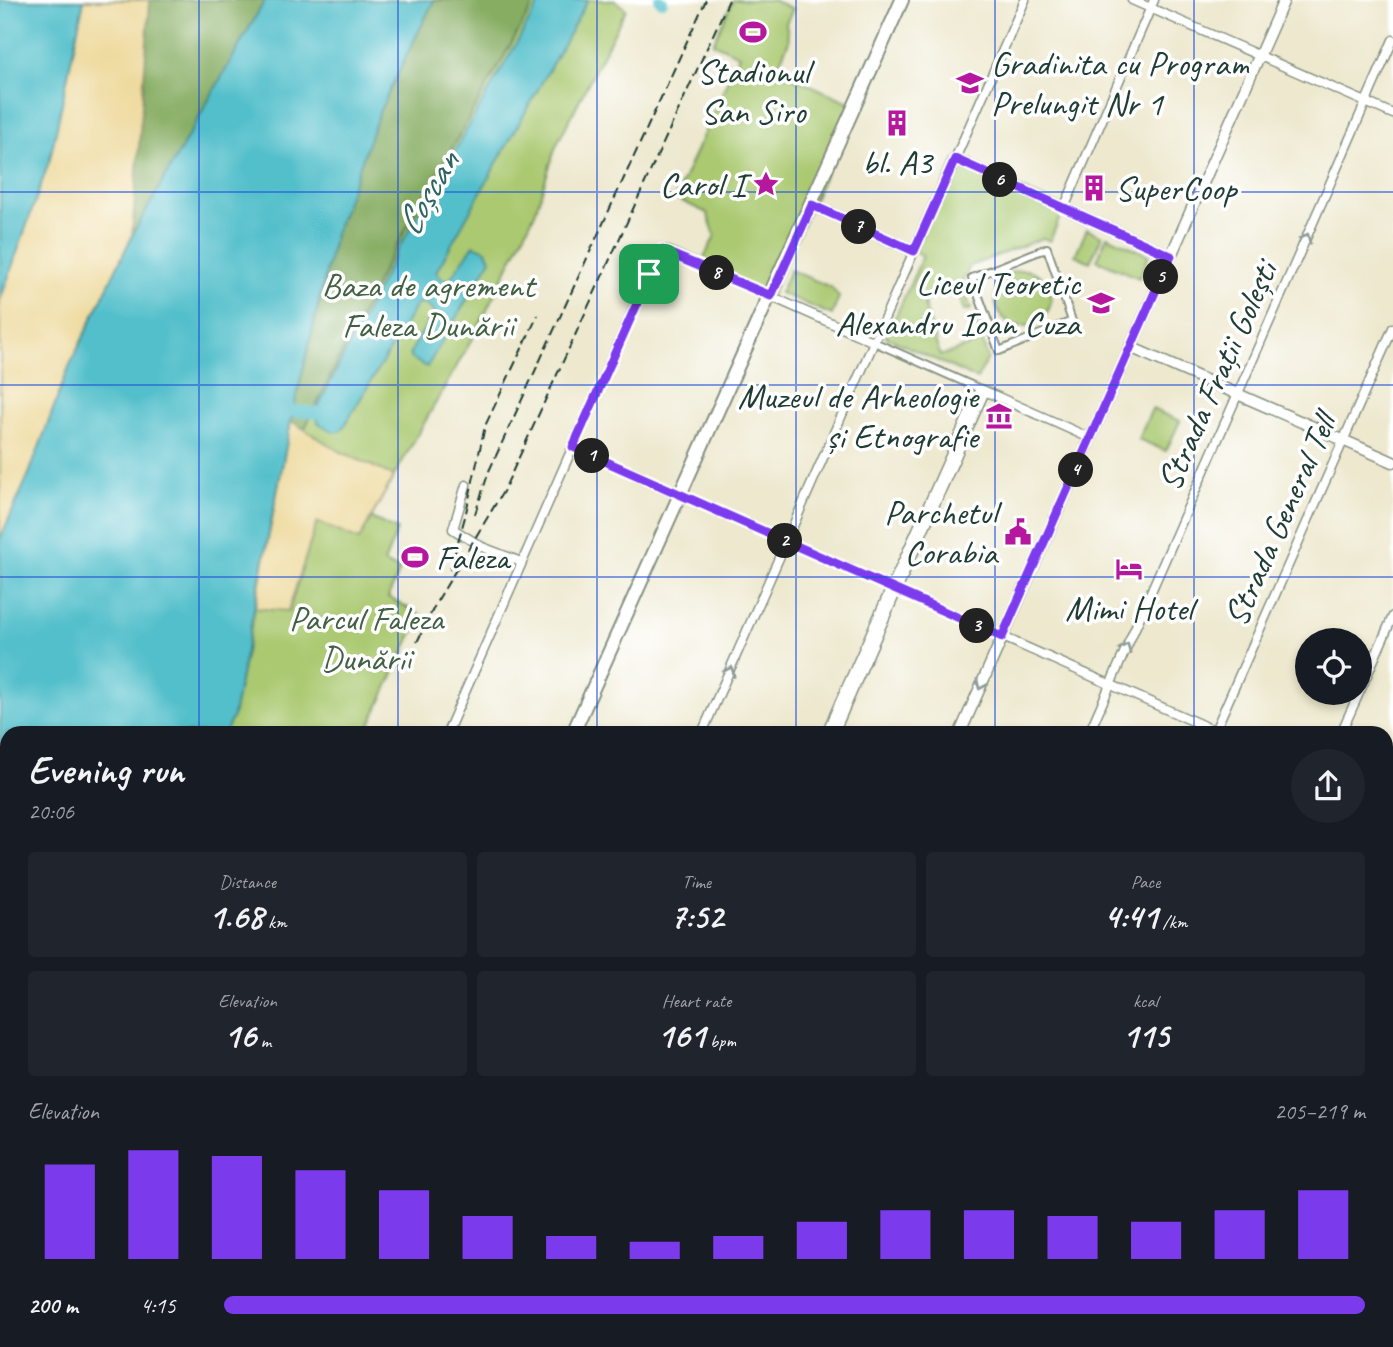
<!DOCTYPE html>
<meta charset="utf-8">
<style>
body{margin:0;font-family:Caveat,sans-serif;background:#20242c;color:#f1f3f6;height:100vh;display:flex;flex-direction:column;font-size:26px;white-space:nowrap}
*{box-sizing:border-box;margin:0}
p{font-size:23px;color:#9ea1a6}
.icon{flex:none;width:38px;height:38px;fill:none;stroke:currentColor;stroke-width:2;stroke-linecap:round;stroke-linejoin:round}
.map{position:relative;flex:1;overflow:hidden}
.panel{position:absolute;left:0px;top:726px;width:1393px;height:621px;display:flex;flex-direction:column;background:#171b24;border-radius:21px 21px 0 0;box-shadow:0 4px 10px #0003}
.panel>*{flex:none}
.buttons{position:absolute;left:1295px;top:628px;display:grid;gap:14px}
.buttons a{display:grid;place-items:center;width:77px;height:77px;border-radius:50%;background:#171b24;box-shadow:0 4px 10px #0003;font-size:35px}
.pin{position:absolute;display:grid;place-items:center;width:60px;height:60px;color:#fff;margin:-30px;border-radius:14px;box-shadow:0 4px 10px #0006}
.km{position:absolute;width:35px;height:35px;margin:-18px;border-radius:50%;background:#222;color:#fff;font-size:19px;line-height:35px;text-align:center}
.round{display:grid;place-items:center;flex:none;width:74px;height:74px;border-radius:37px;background:#20242c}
.overview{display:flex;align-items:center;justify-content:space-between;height:119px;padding:0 28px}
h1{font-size:38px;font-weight:700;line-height:52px}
.metrics{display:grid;grid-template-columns:repeat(3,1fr);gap:10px;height:119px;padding:7px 28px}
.metrics div{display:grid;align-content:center;border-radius:7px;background:#20242c;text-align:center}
.metrics b{font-size:35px;font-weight:700}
.metrics small{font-size:19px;font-weight:400}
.metrics p{font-size:19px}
.chart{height:196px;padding:14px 28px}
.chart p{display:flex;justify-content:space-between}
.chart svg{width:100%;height:126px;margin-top:7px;stroke:#7c3aed;stroke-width:6}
ul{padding:0 28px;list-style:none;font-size:23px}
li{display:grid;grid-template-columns:112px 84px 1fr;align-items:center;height:52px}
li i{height:18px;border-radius:9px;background:#7c3aed}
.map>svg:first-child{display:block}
.green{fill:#aac971;stroke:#648352;stroke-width:2}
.forest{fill:#87ad63;stroke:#53754c;stroke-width:2}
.sand{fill:#eeda9e;stroke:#868c69;stroke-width:2}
.water{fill:#52bfcb;stroke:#387e80;stroke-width:2}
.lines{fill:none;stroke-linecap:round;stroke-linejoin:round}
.river{stroke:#52bfcb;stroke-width:12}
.pedestrian-casing{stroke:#869281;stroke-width:10}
.minor-casing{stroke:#869281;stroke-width:11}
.tertiary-casing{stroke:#869281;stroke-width:13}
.secondary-casing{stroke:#869281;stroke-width:14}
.primary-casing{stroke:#869281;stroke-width:16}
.pedestrian{stroke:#fff;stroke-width:6}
.minor{stroke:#fff;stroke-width:8}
.tertiary{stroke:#fff;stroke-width:10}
.secondary{stroke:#fff;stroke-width:10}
.primary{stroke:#fff;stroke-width:12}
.rail{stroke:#1f3d34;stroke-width:2;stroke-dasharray:10 5;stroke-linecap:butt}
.oneway{stroke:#8f9e9a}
.route-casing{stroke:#fff;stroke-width:14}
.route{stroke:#7c3aed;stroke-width:9}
.grid{fill:none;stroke:#1d4ed8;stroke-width:2;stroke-opacity:0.55}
.labels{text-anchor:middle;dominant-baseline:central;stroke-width:7;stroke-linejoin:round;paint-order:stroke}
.poi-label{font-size:35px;fill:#1f3d34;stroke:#fff;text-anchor:end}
.park-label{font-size:35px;fill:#426043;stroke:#fff}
.street-label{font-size:35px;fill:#1f3d34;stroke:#fff}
.water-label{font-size:37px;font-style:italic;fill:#2e6461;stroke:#fff}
</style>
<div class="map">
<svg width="1393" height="1347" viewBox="0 0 1393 1347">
<rect width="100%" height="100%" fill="#fff"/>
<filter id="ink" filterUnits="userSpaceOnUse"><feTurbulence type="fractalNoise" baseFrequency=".0143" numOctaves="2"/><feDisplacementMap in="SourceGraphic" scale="14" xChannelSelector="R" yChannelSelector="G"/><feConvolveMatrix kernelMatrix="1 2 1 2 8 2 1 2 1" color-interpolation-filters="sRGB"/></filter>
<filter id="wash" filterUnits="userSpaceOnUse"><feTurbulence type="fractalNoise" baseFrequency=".00686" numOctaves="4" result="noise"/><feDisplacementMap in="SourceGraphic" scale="28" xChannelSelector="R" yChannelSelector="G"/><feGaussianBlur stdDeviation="1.57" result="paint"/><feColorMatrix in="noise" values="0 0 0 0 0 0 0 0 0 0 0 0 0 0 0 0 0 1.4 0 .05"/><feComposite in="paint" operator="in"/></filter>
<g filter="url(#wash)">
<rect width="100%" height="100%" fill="#ede8ce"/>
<path class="green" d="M536,0H614L626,9L556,146L535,213L475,334L394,476L339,451L304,430L386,264Z
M733,0H773L793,9L786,23L789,41L776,70L856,105L771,296L700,265L715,236L707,213L675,198L739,55L713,43Z
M955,159L1064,208L1050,241L1043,238L970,266L962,283L971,309L964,311L957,291L923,300L940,356L975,344L967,319L974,317L988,358L977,379L886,337L923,256L914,251Z
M1087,229L1102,236L1090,262L1075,255Z
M1107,236L1149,255L1139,278L1097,260Z
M995 298a28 28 0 1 1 56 0a28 28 0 1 1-56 0Z
M790,270L831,287L839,297L832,315L780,293Z
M1152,409L1180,421L1166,451L1138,439Z
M371,518L397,530L384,563L400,570L388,597L421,615L366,733H224L233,716L255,608L289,611L317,521L359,540Z
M759,1341H845L842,1347H772Z"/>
<path class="forest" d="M150,0H265L132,236Z
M434,0H536L386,264L304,430L291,421L335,234L380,110Z"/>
<path class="sand" d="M84,0H150L132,236L69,367L29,474L0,539V301L50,159Z
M291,421L339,451L394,476L359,540L317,522L288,611L255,608Z"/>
<path class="water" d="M0,0H84L50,159L0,301Z
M265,0H434L380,110L335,234L293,411L233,716L225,733H7V1212L0,1223V539L29,474L69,367L132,236Z
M541,0H588L436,272L443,279L449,280L474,245L486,250L491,259L427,367L410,358V353L434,312L425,304H417L342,430L334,432L318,423L317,409L392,260Z"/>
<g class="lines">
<path class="river" d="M660,0L662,1
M293,411L323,413L332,410"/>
</g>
</g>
<g filter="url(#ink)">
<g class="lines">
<g class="pedestrian-casing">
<path id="pedestrian" d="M1047,248L1072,321L999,351L972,278Z
M874,342L980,389"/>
</g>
<g class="minor-casing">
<path id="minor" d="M1132,0L1393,114
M955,159L1025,0
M1064,208L1154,0
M573,447L1220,733
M466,485L453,529L482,547L521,562
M1360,691L1393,616
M447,733L658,253L666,250L874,342
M702,733L914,251
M826,733L980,389L1090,438
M834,733L985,391
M1089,733L1393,40
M1214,733L1393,328
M1341,733L1359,693
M1386,804L1393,807
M1386,1284L1393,1287
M0,1324L7,1313
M738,1340L745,1347
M937,1340L952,1347
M1236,1340L1251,1347
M202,1347L204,1340
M492,1347L494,1340
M577,1347L580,1340"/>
</g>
<g class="tertiary-casing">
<path id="tertiary" d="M812,205L914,251L955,159L1171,256
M1130,347L1393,462
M960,733L1284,0
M1386,1154L1393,1157"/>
</g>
<g class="secondary-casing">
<path id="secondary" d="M1386,925L1393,910
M1198,1347L1201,1340"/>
</g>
<g class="primary-casing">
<path id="primary" d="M573,733L902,0
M344,1347L346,1340"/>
</g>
<use href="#pedestrian" class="pedestrian"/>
<use href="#minor" class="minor"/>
<use href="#tertiary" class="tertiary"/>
<use href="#secondary" class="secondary"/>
<use href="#primary" class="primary"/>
<path class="rail" d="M475,514L489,471L706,0
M450,570L465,517L485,426L538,315
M404,669L436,603L504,490L729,0"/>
</g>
<defs><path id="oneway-chevron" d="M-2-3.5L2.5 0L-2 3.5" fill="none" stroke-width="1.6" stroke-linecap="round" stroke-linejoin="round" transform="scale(1.75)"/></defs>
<g class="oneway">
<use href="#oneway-chevron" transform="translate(1306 238) rotate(-66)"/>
<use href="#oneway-chevron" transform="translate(1126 648) rotate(-67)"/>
<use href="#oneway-chevron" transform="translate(730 671) rotate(-66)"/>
<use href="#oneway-chevron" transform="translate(981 685) rotate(114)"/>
</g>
</g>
<g class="lines" filter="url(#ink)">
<g class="route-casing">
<path id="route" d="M955,159L1171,256L1002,637L573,447L661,250L771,296L812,205L914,251Z"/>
</g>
<use href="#route" class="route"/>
</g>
<path class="grid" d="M199,0V733M398,0V733M597,0V733M796,0V733M995,0V733M1194,0V733M0,192H1393M0,385H1393M0,577H1393M0,770H7M1386,770H1393M0,962H7M1386,962H1393M0,1155H7M1386,1155H1393M199,1340V1347M398,1340V1347M597,1340V1347M796,1340V1347M995,1340V1347M1194,1340V1347"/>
<defs>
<g id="stadium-bare" transform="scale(2.1)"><path d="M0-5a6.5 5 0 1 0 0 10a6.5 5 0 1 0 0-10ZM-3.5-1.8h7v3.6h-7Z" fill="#b5179e" stroke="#fff" stroke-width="2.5" paint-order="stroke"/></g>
<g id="school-bare" transform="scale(2.1)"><path d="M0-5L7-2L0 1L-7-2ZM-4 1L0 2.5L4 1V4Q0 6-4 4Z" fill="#b5179e" stroke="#fff" stroke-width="2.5" paint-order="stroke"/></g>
<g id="building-bare" transform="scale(2.1)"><path d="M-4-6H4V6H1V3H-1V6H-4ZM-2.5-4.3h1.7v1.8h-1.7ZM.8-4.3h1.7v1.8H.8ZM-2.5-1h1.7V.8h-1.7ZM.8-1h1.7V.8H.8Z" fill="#b5179e" stroke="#fff" stroke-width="2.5" paint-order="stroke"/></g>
<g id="sight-bare" transform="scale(2.1)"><path d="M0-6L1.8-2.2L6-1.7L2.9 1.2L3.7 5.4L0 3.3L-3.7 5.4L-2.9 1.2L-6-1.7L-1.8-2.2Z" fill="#b5179e" stroke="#fff" stroke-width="2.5" paint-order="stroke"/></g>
<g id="museum-bare" transform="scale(2.1)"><path d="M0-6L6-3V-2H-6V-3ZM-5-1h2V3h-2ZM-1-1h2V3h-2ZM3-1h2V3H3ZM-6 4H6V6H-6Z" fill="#b5179e" stroke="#fff" stroke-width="2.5" paint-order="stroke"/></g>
<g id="civic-bare" transform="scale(2.1)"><path d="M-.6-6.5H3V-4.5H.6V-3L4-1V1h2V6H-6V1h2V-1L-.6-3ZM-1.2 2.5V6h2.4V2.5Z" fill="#b5179e" stroke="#fff" stroke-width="2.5" paint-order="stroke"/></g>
<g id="hotel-bare" transform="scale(2.1)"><path d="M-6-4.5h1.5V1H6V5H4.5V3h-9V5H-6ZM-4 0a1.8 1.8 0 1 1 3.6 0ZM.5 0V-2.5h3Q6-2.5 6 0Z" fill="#b5179e" stroke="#fff" stroke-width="2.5" paint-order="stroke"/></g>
</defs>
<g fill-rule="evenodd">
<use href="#stadium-bare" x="753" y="32"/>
<use href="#school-bare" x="970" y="83"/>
<use href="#building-bare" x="897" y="123"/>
<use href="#sight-bare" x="766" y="184"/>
<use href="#building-bare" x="1094" y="188"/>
<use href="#school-bare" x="1101" y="303"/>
<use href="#museum-bare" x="999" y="416"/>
<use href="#civic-bare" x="1018" y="532"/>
<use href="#stadium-bare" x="415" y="557"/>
<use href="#hotel-bare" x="1129" y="569"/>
</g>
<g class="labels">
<g class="poi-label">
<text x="991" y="63" text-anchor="start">Gradinita cu Program<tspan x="991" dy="40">Prelungit Nr 1</tspan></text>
<text x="753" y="71" text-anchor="middle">Stadionul<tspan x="753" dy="40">San Siro</tspan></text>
<text x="897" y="162" text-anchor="middle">bl. A3</text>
<text x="745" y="184">Carol I</text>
<text x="1115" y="188" text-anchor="start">SuperCoop</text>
<text x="1080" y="283">Liceul Teoretic<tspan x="1080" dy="40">Alexandru Ioan Cuza</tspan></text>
<text x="978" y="396">Muzeul de Arheologie<tspan x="978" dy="40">și Etnografie</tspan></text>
<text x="997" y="512">Parchetul<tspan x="997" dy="40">Corabia</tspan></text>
<text x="436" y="557" text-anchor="start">Faleza</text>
<text x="1129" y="608" text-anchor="middle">Mimi Hotel</text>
</g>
<g class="park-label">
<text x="428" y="285">Baza de agrement<tspan x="428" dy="40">Faleza Dunării</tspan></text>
<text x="366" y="618">Parcul Faleza<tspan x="366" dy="40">Dunării</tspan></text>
</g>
<g class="street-label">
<text transform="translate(1217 376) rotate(-66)">Strada Frații Golești</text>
<text transform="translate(1280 520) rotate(-66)">Strada General Tell</text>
</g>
<g class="water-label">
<text transform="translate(427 193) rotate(-60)">Coșcan</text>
</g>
</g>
</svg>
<div class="buttons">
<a><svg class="icon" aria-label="locate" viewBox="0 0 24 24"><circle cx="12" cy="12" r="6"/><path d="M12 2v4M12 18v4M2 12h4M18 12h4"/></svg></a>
</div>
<div class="pin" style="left:649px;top:274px;background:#1e9e55"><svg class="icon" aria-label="arrive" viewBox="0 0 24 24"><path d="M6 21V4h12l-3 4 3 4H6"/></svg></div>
<b class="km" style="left:592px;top:456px">1</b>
<b class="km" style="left:785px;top:541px">2</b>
<b class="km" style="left:977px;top:626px">3</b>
<b class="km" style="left:1076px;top:470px">4</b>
<b class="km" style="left:1161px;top:277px">5</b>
<b class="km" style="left:1000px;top:180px">6</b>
<b class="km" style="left:859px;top:227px">7</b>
<b class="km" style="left:717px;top:273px">8</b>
<section class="panel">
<div class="overview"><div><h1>Evening run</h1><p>20:06</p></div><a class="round"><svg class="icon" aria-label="share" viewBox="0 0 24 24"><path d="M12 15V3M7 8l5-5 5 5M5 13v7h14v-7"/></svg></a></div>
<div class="metrics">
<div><p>Distance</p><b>1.68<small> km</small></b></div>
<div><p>Time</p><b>7:52</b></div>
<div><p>Pace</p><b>4:41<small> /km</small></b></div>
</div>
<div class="metrics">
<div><p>Elevation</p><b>16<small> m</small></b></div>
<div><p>Heart rate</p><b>161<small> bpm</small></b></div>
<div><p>kcal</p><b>115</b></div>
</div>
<div class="chart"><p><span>Elevation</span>205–219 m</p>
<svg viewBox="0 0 160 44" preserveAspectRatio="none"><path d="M5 44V11M15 44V6M25 44V8M35 44V13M45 44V20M55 44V29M65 44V36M75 44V38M85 44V36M95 44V31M105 44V27M115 44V27M125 44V29M135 44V31M145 44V27M155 44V20"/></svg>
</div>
<ul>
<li><b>200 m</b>4:15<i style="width:100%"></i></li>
</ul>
</section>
</div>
